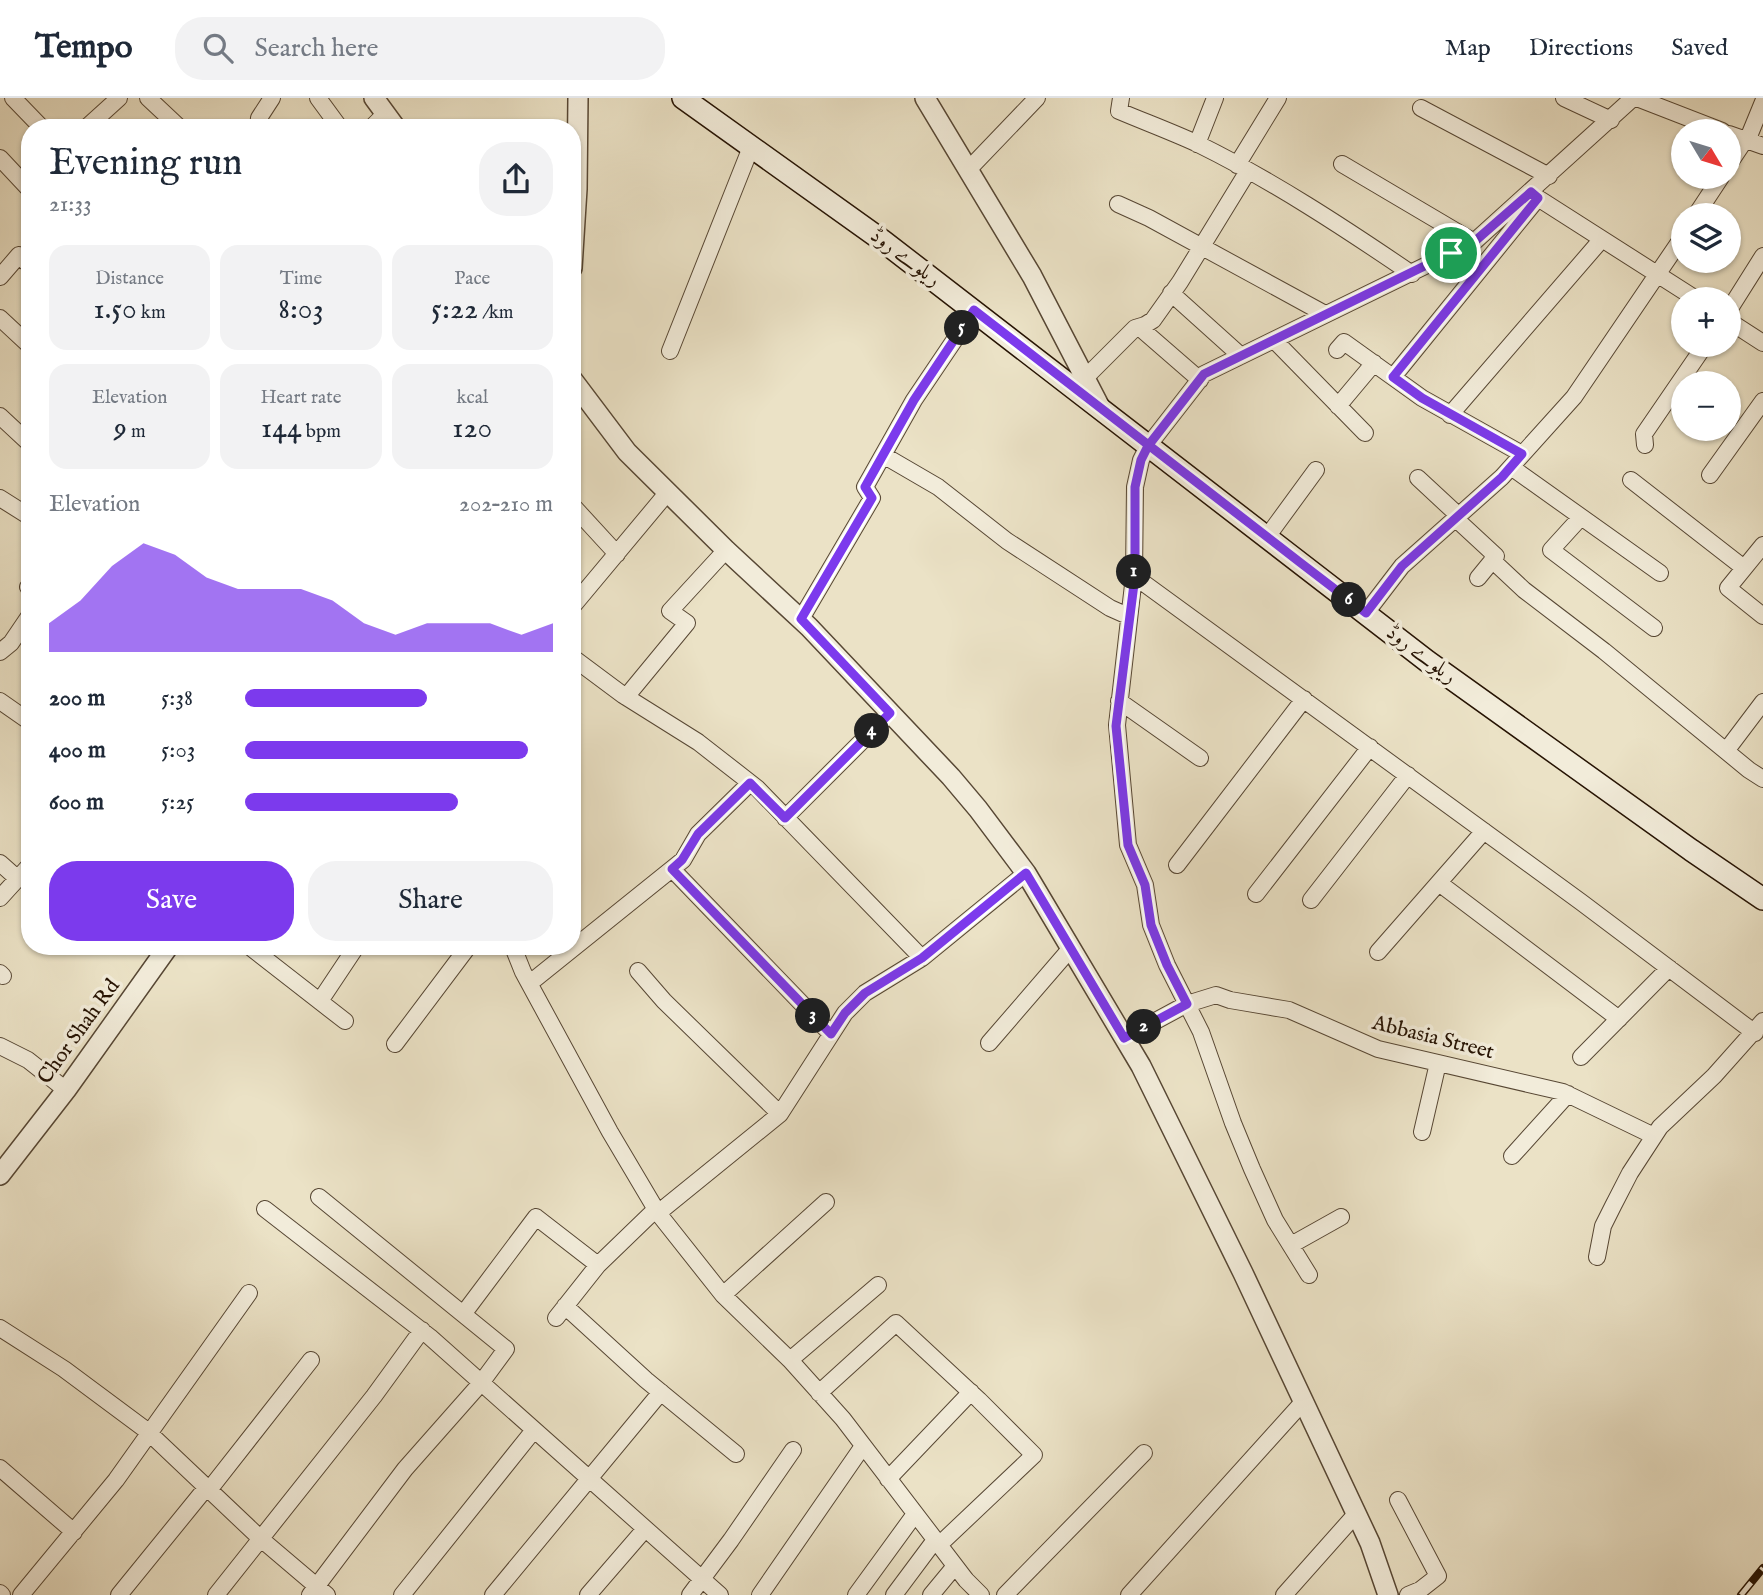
<!DOCTYPE html>
<meta charset="utf-8">
<style>
body{margin:0;font-family:"IM FELL English",Amiri,serif;background:#f2f2f3;color:#1f2937;height:100vh;display:flex;flex-direction:column;font-size:26px;white-space:nowrap}
*{box-sizing:border-box;margin:0}
p{font-size:23px;color:#747a83}
.icon{flex:none;width:38px;height:38px;fill:none;stroke:currentColor;stroke-width:2;stroke-linecap:round;stroke-linejoin:round}
.map{position:relative;flex:1;overflow:hidden}
.side{position:absolute;left:21px;top:21px;width:560px;height:836px;display:flex;flex-direction:column;background:#fff;border-radius:28px;box-shadow:0 2px 5px #0004}
.side>*{flex:none}
.needle{width:46px;rotate:128deg}
.controls{position:absolute;left:1671px;top:21px;display:grid;gap:14px}
.controls a{display:grid;place-items:center;width:70px;height:70px;border-radius:50%;background:#fff;box-shadow:0 2px 5px #0004;font-size:35px}
.pin{position:absolute;display:grid;place-items:center;width:60px;height:60px;color:#fff;margin:-30px;border:4px solid #fff;border-radius:50%;box-shadow:0 2px 7px #0007}
.km{position:absolute;width:35px;height:35px;margin:-18px;border-radius:50%;background:#222;color:#fff;font-size:19px;line-height:35px;text-align:center}
.round{display:grid;place-items:center;flex:none;width:74px;height:74px;border-radius:28px;background:#f2f2f3}
.overview{display:flex;align-items:center;justify-content:space-between;height:119px;padding:0 28px}
h1{font-size:38px;font-weight:600;line-height:52px}
.stats{display:grid;grid-template-columns:repeat(3,1fr);gap:10px;height:119px;padding:7px 28px}
.stats div{display:grid;align-content:center;border-radius:18px;background:#f2f2f3;text-align:center}
.stats b{font-size:30px;font-weight:600}
.stats small{font-size:19px;font-weight:400}
.stats p{font-size:19px}
.chart{height:196px;padding:14px 28px}
.chart p{display:flex;justify-content:space-between}
.chart svg{width:100%;height:126px;margin-top:7px;fill:#7c3aed;opacity:.7}
.action{display:flex;gap:14px;margin-top:auto;padding:14px 28px}
.action a{flex:1;height:80px;border-radius:28px;background:#7c3aed;color:#fff;font-size:28px;font-weight:600;line-height:80px;text-align:center}
.action a+a{background:#f2f2f3;color:#1f2937}
ul{padding:0 28px;list-style:none;font-size:23px}
li{display:grid;grid-template-columns:112px 84px 1fr;align-items:center;height:52px}
li i{height:18px;border-radius:9px;background:#7c3aed}
header{display:flex;align-items:center;gap:42px;box-sizing:border-box;height:98px;padding:0 35px;background:#fff;border-bottom:2px solid #e0e1e3}
header strong{font-size:33px}
nav{display:flex;gap:38px;margin-inline-start:auto;font-size:24px}
.search{width:490px;height:63px;background:#f2f2f3;display:flex;align-items:center;gap:18px;box-sizing:border-box;padding:0 24px;border-radius:28px;color:#747a83;font-size:26px}
.map>svg:first-child{display:block}
.lines{fill:none;stroke-linecap:round;stroke-linejoin:round}
.minor-casing{stroke:#574734;stroke-width:18}
.tertiary-casing{stroke:#574734;stroke-width:22}
.secondary-casing{stroke:#261303;stroke-width:24}
.minor{stroke:#f2ecda;stroke-width:16}
.tertiary{stroke:#f2ecda;stroke-width:19}
.secondary{stroke:#f2ecda;stroke-width:21}
.rail-casing{stroke:#261303;stroke-width:8}
.rail{stroke:#f2ecda;stroke-width:5;stroke-dasharray:16;stroke-linecap:butt}
.route-casing{stroke:#fff;stroke-width:14}
.route{stroke:#7c3aed;stroke-width:9}
.labels{text-anchor:middle;dominant-baseline:central;stroke-width:7;stroke-linejoin:round;paint-order:stroke}
.street-label{font-size:21px;fill:#261303;stroke:#f2ecda}
</style>
<header>
<strong>Tempo</strong>
<div class="search"><svg class="icon" aria-label="search" viewBox="0 0 24 24"><circle cx="10" cy="10" r="6"/><path d="M15 15l6 6"/></svg>Search here</div>
<nav><a>Map</a><a>Directions</a><a>Saved</a></nav>
</header>
<div class="map">
<svg width="1763" height="1497" viewBox="0 0 1763 1497">
<rect width="100%" height="100%" fill="#ebe2c6"/>
<filter id="stains"><feTurbulence type="fractalNoise" baseFrequency=".00286" numOctaves="4"/><feColorMatrix values="0 0 0 0 .2 0 0 0 0 .09 0 0 0 0 .02 0 0 0 .5 -.17"/></filter>
<radialGradient id="worn" r=".72"><stop offset=".6" stop-color="#630" stop-opacity="0"/><stop offset="1" stop-color="#630" stop-opacity=".3"/></radialGradient>
<g class="lines">
<g class="minor-casing">
<path id="minor" d="M13,0L42,30
M148,0L180,30
M318,0L340,30
M1121,0L1119,13C1145,24 1172,34 1198,46C1273,83 1343,129 1412,176
M1564,0L1611,22
M1637,0L1722,33
M1421,10L1549,78
M86,30L119,0
M258,30L259,20L272,0
M371,30L385,16
M1729,36L1763,48
M1747,43L1763,4
M1197,46L1215,0
M0,60L30,92
M1342,66L1474,144
M1729,66L1745,42
M1237,67L1278,0
M968,72L1037,0
M1530,95L1696,201
M1118,106L1149,120L1325,216
M1696,117L1721,79
M0,179L19,157L30,168
M1171,195L1241,258
M1729,212L1763,158
M0,220L30,248
M1729,223L1763,245
M1139,229L1200,282
M1275,243L1365,335
M1337,252L1344,244L1422,300L1522,356
M670,253L751,49
M1393,279L1538,100
M1085,280L1135,230L1145,227L1153,222L1180,184L1248,73
M1338,308L1374,265
M1450,317L1602,141
M0,318L30,346
M1645,347L1644,336L1705,247
M883,357L938,389L1007,443L1110,510L1128,518
M1511,369L1660,475
M1710,377L1763,303
M1418,380L1460,419
M1631,382L1744,470
M0,400L30,419
M572,407L617,456
M1581,419L1551,452L1654,530
M1456,421L1496,458L1478,480
M1267,439L1316,372
M1763,447L1728,490L1763,518
M1492,462L1524,492L1604,553L1749,672L1763,681
M1134,478L1581,804L1755,935
M28,489L30,490
M572,509L668,394
M1366,515L1402,468L1502,379L1574,299L1684,137
M801,521L872,400L865,389L914,302L974,213
M0,554L11,545L30,517
M572,559L623,597L698,644L757,690L922,860
M626,599L687,525L670,513L726,452
M0,603L30,624
M1119,603L1200,660
M1726,653L1763,604
M785,720L890,615
M0,765L18,781
M1177,767L1304,601
M672,771L831,936
M1439,785L1619,921
M1256,796L1370,649
M0,800L30,767
M1311,802L1408,677
M250,849L345,923
M513,849L523,874L610,1034L658,1115L723,1197L790,1262L843,1321L966,1482L981,1497
M1378,854L1484,733
M638,873L664,903L780,1016
M0,875L3,878
M530,885L683,762L698,736L750,685
M320,903L356,849
M1124,940L1187,906L1216,897L1230,902L1289,912L1378,951L1563,994L1654,1038
M989,945L1071,850
M395,946L468,849
M0,948L28,962L66,992
M1581,959L1669,870
M1422,1034L1438,965
M1512,1058L1568,996
M265,1111L430,1239L720,1497
M658,1115L780,1016L845,915L865,895L922,860L1026,775
M1291,1147L1341,1119
M1597,1159L1603,1128L1613,1108L1630,1075L1660,1029L1714,978L1763,923
M1309,1177L1275,1122L1252,1071L1233,1025L1201,934L1167,867L1151,827L1145,787L1128,747L1117,627L1134,478L1135,389L1141,362L1148,348L1204,276L1474,144L1633,0
M723,1197L826,1104
M565,1208L646,1282L736,1356
M464,1215L536,1119L598,1167
M556,1220L598,1167L656,1111
M0,1230L64,1271L146,1332L261,1441L327,1497
M790,1262L878,1187
M819,1295L896,1225L979,1302L1034,1357L939,1447
M0,1370L74,1434
M888,1381L971,1294
M209,1392L311,1262
M1398,1402L1438,1478L1420,1492L1408,1497
M0,1495L2,1497
M21,1497L116,1382L249,1195
M119,1497L206,1390
M216,1497L374,1298L422,1232
M310,1497L405,1371L481,1285L506,1251L319,1099
M402,1497L534,1332
M493,1497L661,1294
M588,1497L645,1431
M690,1497L731,1442L793,1352
M760,1497L863,1348
M856,1497L915,1416
M894,1497L935,1442
M931,1497L955,1468
M1005,1497L1144,1355
M1129,1497L1303,1304
M1284,1497L1356,1416"/>
</g>
<g class="tertiary-casing">
<path id="tertiary" d="M374,0L396,30
M925,0L1032,178L1101,311
M572,170L577,91L578,0
M572,281L627,354L726,452L809,529L951,679L978,711L1026,775L1141,968L1243,1175L1370,1445L1388,1497
M0,1077L66,992L168,849"/>
</g>
<g class="secondary-casing">
<path id="secondary" d="M683,0L883,143L1427,563L1691,752L1763,801"/>
</g>
<use href="#minor" class="minor"/>
<use href="#tertiary" class="tertiary"/>
<use href="#secondary" class="secondary"/>
<g class="rail-casing">
<path id="rail" d="M1741,1497L1763,1470"/>
</g>
<use href="#rail" class="rail"/>
</g>
<g class="lines">
<g class="route-casing">
<path id="route" d="M1451,155L1204,276L1148,348L1141,362L1135,389V478L1116,628L1128,747L1145,787L1151,827L1167,867L1187,906L1124,940L1026,775L922,860L865,895L845,915L831,936L672,771L682,762L698,736L750,685L785,720L890,615L801,521L872,400L865,389L914,302L974,212C1106,313 1235,415 1366,515L1402,468L1502,379L1522,356L1422,300L1393,279L1538,100L1531,94L1474,144L1451,155"/>
</g>
<use href="#route" class="route"/>
</g>
<g class="labels">
<g class="street-label">
<text transform="translate(905 160) rotate(37)">ریلوے روڈ</text>
<text transform="translate(1421 557) rotate(37)">ریلوے روڈ</text>
<text transform="translate(79 934) rotate(-54)">Chor Shah Rd</text>
<text transform="translate(1433 940) rotate(14)">Abbasia Street</text>
</g>
</g>
<rect width="100%" height="100%" filter="url(#stains)"/>
<rect width="100%" height="100%" fill="url(#worn)"/>
</svg>
<div class="controls">
<a><svg class="needle" viewBox="-14 -14 28 28"><path d="M0-13l5 13h-10z" fill="#e53935"/><path d="M0 13l5-13h-10z" fill="#747a83"/></svg></a>
<a><svg class="icon" aria-label="layers" viewBox="0 0 24 24"><path d="M12 4l9 5-9 5-9-5zM3 14l9 5 9-5"/></svg></a>
<a>+</a>
<a>−</a>
</div>
<div class="pin" style="left:1451px;top:155px;background:#1e9e55"><svg class="icon" aria-label="arrive" viewBox="0 0 24 24"><path d="M6 21V4h12l-3 4 3 4H6"/></svg></div>
<b class="km" style="left:1134px;top:474px">1</b>
<b class="km" style="left:1144px;top:929px">2</b>
<b class="km" style="left:813px;top:918px">3</b>
<b class="km" style="left:872px;top:633px">4</b>
<b class="km" style="left:962px;top:230px">5</b>
<b class="km" style="left:1349px;top:502px">6</b>
<section class="side">
<div class="overview"><div><h1>Evening run</h1><p>21:33</p></div><a class="round"><svg class="icon" aria-label="share" viewBox="0 0 24 24"><path d="M12 15V3M7 8l5-5 5 5M5 13v7h14v-7"/></svg></a></div>
<div class="stats">
<div><p>Distance</p><b>1.50<small> km</small></b></div>
<div><p>Time</p><b>8:03</b></div>
<div><p>Pace</p><b>5:22<small> /km</small></b></div>
</div>
<div class="stats">
<div><p>Elevation</p><b>9<small> m</small></b></div>
<div><p>Heart rate</p><b>144<small> bpm</small></b></div>
<div><p>kcal</p><b>120</b></div>
</div>
<div class="chart"><p><span>Elevation</span>202–210 m</p>
<svg viewBox="0 0 160 44" preserveAspectRatio="none"><path d="M0 44V34L10 26L20 14L30 6L40 10L50 18L60 22L70 22L80 22L90 26L100 34L110 38L120 34L130 34L140 34L150 38L160 34V44z"/></svg>
</div>
<ul>
<li><b>200 m</b>5:38<i style="width:59%"></i></li>
<li><b>400 m</b>5:03<i style="width:92%"></i></li>
<li><b>600 m</b>5:25<i style="width:69%"></i></li>
</ul>
<div class="action"><a>Save</a><a>Share</a></div>
</section>
</div>
